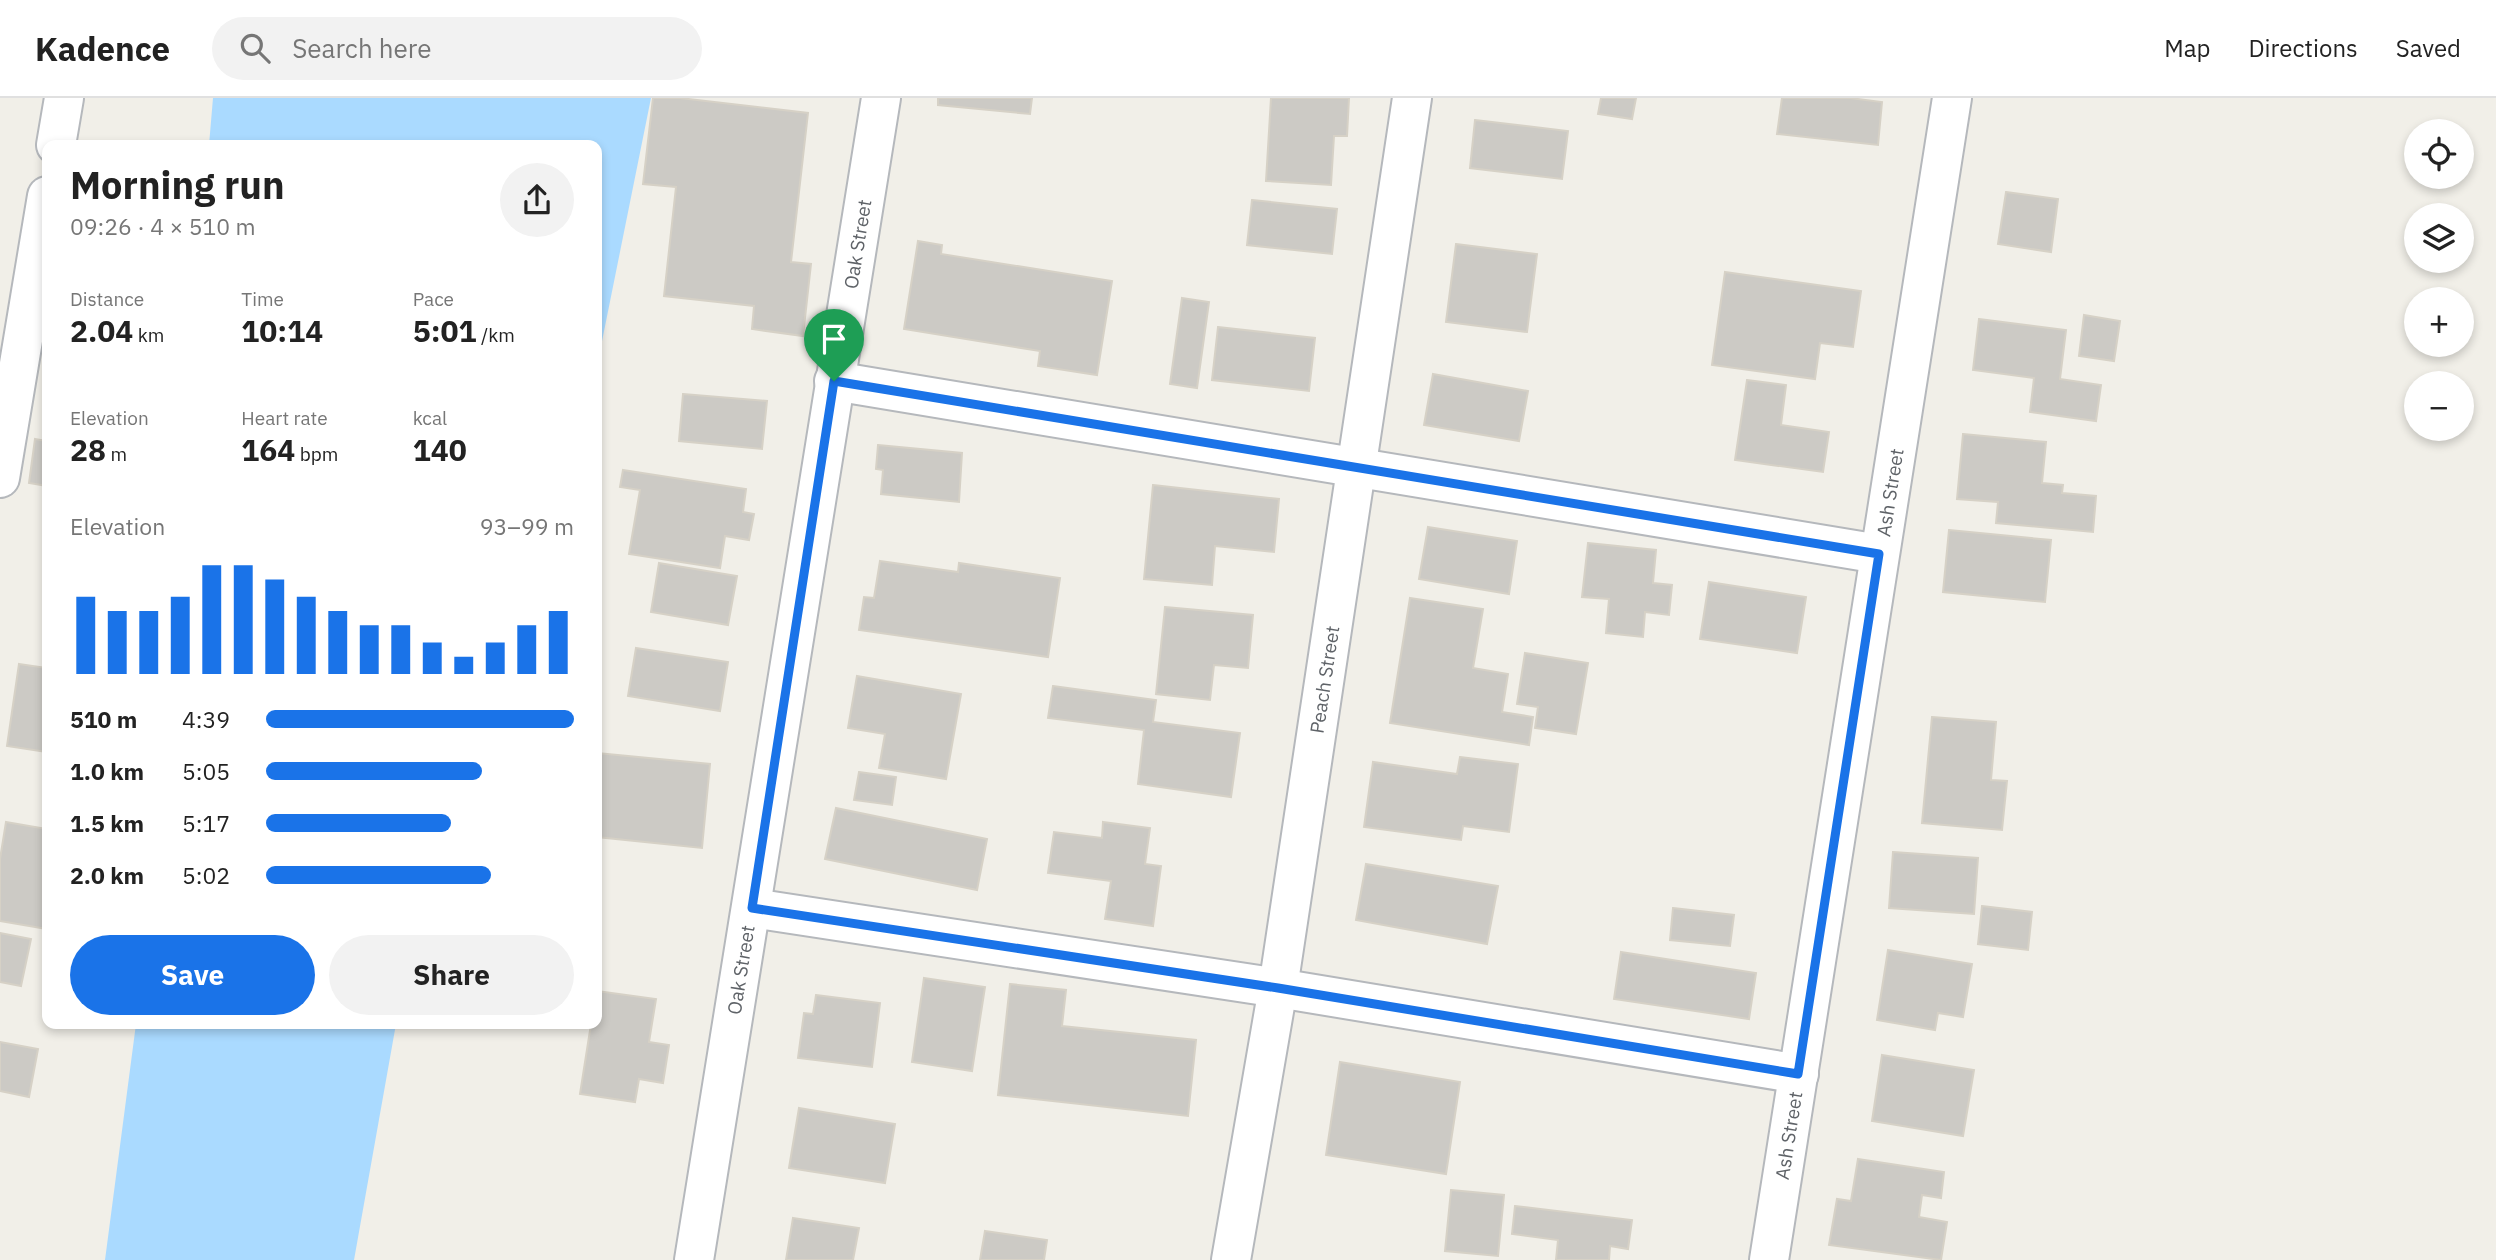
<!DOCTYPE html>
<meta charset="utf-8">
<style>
body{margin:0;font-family:"IBM Plex Sans",sans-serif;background:#f2f2f2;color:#222;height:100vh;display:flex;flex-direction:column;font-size:26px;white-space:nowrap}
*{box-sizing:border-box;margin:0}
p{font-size:23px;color:#767676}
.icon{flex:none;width:38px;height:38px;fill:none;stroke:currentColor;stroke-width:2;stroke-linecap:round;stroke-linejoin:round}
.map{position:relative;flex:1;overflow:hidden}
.panel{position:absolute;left:42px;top:42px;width:560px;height:889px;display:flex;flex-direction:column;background:#fff;border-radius:14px;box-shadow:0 4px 10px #0003}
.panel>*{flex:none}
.buttons{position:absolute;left:2404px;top:21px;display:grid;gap:14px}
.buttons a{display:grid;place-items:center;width:70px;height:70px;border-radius:50%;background:#fff;box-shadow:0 4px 10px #0003;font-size:35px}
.pin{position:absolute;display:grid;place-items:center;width:60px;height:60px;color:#fff;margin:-72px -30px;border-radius:50% 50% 50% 0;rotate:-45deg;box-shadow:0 0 7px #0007}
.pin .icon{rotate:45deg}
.round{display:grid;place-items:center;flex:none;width:74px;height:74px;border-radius:37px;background:#f2f2f2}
.overview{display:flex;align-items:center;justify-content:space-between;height:119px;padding:0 28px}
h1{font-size:38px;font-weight:700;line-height:52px}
.figures{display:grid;grid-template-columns:repeat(3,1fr);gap:10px;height:119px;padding:7px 28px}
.figures div{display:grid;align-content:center}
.figures b{font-size:30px;font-weight:700}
.figures small{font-size:19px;font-weight:400}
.figures p{font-size:19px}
.chart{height:196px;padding:14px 28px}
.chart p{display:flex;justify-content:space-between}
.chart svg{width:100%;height:126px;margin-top:7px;stroke:#1a73e8;stroke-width:6}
.primary-button{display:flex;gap:14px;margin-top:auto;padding:14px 28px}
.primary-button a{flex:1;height:80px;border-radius:42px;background:#1a73e8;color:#fff;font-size:28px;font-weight:700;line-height:80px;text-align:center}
.primary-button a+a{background:#f2f2f2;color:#222}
ul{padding:0 28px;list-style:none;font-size:23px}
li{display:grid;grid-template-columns:112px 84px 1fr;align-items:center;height:52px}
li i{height:18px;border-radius:9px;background:#1a73e8}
header{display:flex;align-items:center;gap:42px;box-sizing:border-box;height:98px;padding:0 35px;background:#fff;border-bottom:2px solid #e0e0e0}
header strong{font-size:33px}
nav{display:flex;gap:38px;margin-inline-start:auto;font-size:24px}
.search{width:490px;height:63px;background:#f2f2f2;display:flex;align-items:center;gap:18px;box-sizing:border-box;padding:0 24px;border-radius:38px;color:#767676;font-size:26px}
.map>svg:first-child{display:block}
.water{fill:#aadaff}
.building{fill:#cccac5;stroke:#d6d1c6;stroke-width:2}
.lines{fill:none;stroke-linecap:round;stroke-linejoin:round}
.minor-casing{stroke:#b5b8bc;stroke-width:42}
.minor{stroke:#fff;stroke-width:38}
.route-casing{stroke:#fff;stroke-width:14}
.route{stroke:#1a73e8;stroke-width:9}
.labels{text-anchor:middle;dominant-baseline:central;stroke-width:5;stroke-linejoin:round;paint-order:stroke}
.street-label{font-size:19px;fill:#5f6368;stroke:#fff}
</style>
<header>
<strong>Kadence</strong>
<div class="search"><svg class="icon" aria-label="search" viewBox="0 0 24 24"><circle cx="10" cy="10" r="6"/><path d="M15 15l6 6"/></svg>Search here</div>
<nav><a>Map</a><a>Directions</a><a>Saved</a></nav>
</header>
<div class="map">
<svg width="2496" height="1162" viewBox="0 0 2496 1162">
<rect width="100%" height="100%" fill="#f1efe8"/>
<path class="water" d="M213,0H651L597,268V47H209Z
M136,926H396L354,1162H105Z"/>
<path class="building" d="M653,0H680L808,15L791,164L811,166L803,238L752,231L754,208L664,198L676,89L643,86Z
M938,0H1032L1030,16L938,7Z
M1271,0H1349L1347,38H1334L1331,87L1266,83Z
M1601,0H1636L1632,21L1598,16Z
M1782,0H1850L1882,4L1878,47L1777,36Z
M1475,22L1568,33L1562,81L1470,70Z
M2006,94L2058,101L2051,154L1998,146Z
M1252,102L1337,111L1332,156L1247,147Z
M918,143L942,147L941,156L1112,183L1097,277L1038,268L1040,253L904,231Z
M1456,146L1537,156L1527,234L1446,224Z
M1725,174L1861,193L1853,249L1820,245L1815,281L1712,267Z
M1182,200L1209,204L1197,290L1170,286Z
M2084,217L2120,223L2114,263L2079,258Z
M1979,221L2066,232L2060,281L2101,287L2096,323L2030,314L2034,280L1973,272Z
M1218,229L1315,240L1309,293L1212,282Z
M1433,276L1528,293L1519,343L1424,327Z
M1747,282L1786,287L1781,327L1829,334L1823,374L1735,362Z
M683,296L767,303L762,351L679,343Z
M1963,336L2046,344L2042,385L2063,387L2062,395L2096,398L2093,434L1996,425L1998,404L1957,401Z
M35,341L47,343V388L29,385Z
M878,347L962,355L959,404L881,396L883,372L876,371Z
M623,372L746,391L743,414L754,416L749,442L725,438L720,470L629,456L640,392L620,389Z
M1153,387L1279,401L1274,454L1215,448L1212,487L1144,481Z
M1428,429L1517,443L1509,496L1419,481Z
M1949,432L2051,442L2045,504L1943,494Z
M1588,445L1656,452L1653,485L1672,487L1669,517L1645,514L1643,539L1606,535L1609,501L1582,499Z
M880,463L958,474L959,465L1060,480L1048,559L859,532L864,499L874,500Z
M659,465L737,478L728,527L651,514Z
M1709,484L1806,499L1797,555L1700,541Z
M1410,500L1483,511L1473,570L1508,576L1502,614L1533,619L1529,647L1390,625Z
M1165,509L1253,517L1248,570L1214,567L1210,602L1156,596Z
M636,550L728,564L720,613L628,598Z
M1525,555L1588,565L1576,636L1535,630L1538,609L1517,606Z
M19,566L47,570V654L7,648Z
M857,578L961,596L946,681L879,670L885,636L848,630Z
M1053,588L1156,602L1153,624L1240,635L1231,699L1138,686L1144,632L1048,620Z
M1932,619L1996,624L1991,682L2007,683L2002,732L1922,725Z
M597,655L710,666L702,750L597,739Z
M1460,659L1518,666L1509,734L1463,728L1461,742L1364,729L1373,664L1457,676Z
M859,674L896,679L892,707L854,702Z
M836,710L987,741L977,792L825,761Z
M6,724L47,731V831L0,823V761Z
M1103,724L1150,730L1145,766L1161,768L1153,828L1105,821L1111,783L1048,775L1054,734L1102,740Z
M1893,754L1978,760L1974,816L1889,810Z
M1366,766L1498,788L1487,846L1356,822Z
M1982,808L2032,814L2028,852L1978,846Z
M1673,810L1734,817L1730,848L1670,842Z
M0,835L31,841L21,888L0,884Z
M1888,852L1972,866L1963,919L1938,915L1935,932L1877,922Z
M1621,854L1756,875L1749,921L1614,901Z
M924,880L985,889L972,973L912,964Z
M1010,886L1066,892L1062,928L1196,942L1188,1018L998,997Z
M597,893L656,901L649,944L669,947L663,985L639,981L635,1004L580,996L591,926H597Z
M816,897L880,905L872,969L798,960L804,915L813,916Z
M0,944L38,951L29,999L0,993Z
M1882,957L1974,972L1963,1038L1872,1023Z
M1340,964L1460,984L1446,1076L1326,1057Z
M799,1010L895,1026L885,1085L789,1070Z
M1858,1061L1944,1074L1941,1100L1922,1097L1919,1119L1947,1124L1941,1162L1829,1147L1837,1101L1851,1103Z
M1451,1092L1504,1097L1498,1158L1445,1153Z
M1515,1108L1632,1122L1628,1151L1610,1148L1609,1162H1556L1558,1142L1512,1136Z
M793,1120L859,1130L853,1162H786Z
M985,1133L1047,1142L1044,1162H980Z"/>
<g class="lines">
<g class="minor-casing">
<g id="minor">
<path d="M56,47L64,0"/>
<path d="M834,283L1879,456"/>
<path d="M0,380L47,98"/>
<path d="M752,810L1278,890L1799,976"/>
<path id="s1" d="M694,1162L881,0"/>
<path id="s2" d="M1231,1162L1278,890L1412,0"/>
<path id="s3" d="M1769,1162L1952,0"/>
</g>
</g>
<use href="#minor" class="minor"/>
</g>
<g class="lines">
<g class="route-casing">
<path id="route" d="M834,283L1879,456L1798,976L1278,890L752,810Z"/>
</g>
<use href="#route" class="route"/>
</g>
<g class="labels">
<g class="street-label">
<text stroke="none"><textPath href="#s1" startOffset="1029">Oak Street</textPath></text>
<text stroke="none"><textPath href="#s3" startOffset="777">Ash Street</textPath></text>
<text stroke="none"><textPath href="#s2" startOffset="588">Peach Street</textPath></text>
<text stroke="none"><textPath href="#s1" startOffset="294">Oak Street</textPath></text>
<text stroke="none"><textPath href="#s3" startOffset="126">Ash Street</textPath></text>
</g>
</g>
</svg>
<div class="buttons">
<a><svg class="icon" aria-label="locate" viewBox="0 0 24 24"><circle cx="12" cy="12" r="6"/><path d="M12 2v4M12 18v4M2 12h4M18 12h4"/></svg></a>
<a><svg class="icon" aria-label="layers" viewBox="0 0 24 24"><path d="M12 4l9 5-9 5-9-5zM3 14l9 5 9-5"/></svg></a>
<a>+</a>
<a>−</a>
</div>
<div class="pin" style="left:834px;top:283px;background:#1e9e55"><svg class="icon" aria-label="arrive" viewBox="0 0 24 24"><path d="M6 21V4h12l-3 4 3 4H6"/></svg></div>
<section class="panel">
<div class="overview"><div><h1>Morning run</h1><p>09:26 · 4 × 510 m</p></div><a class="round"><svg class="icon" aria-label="share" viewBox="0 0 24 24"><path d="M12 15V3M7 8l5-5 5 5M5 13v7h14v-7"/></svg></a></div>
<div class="figures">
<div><p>Distance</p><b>2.04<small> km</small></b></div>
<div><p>Time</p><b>10:14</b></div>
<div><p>Pace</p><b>5:01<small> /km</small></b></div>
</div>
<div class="figures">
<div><p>Elevation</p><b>28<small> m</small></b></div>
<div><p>Heart rate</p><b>164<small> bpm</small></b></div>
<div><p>kcal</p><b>140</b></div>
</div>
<div class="chart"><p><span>Elevation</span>93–99 m</p>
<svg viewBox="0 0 160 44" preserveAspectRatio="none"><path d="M5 44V17M15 44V22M25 44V22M35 44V17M45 44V6M55 44V6M65 44V11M75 44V17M85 44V22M95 44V27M105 44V27M115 44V33M125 44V38M135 44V33M145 44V27M155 44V22"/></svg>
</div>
<ul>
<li><b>510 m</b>4:39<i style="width:100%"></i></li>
<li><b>1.0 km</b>5:05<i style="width:70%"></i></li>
<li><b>1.5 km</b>5:17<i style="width:60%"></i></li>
<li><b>2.0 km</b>5:02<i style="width:73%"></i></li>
</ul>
<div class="primary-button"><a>Save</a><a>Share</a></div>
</section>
</div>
